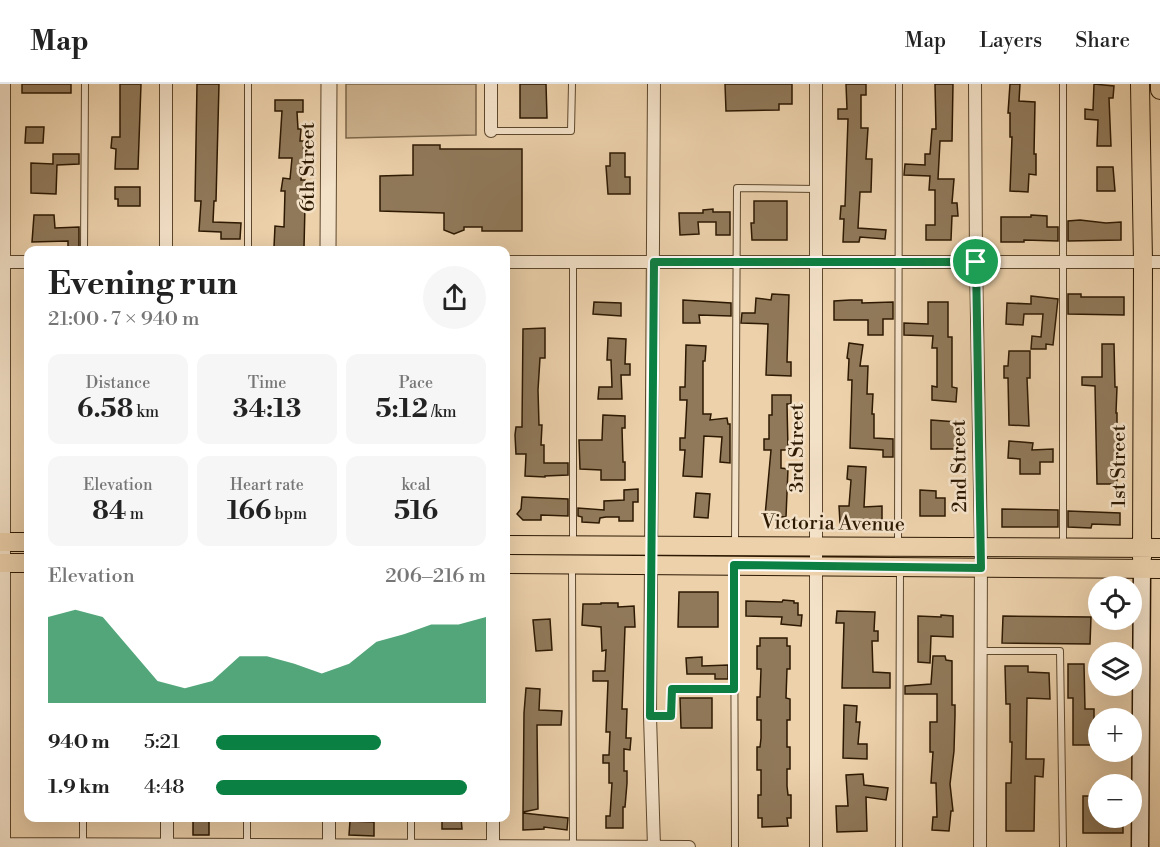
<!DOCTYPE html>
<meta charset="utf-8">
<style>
body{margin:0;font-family:"Libre Bodoni",serif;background:#f6f6f6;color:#222;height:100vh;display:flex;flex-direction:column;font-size:22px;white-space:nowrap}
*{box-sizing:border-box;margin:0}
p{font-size:20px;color:#767676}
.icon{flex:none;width:33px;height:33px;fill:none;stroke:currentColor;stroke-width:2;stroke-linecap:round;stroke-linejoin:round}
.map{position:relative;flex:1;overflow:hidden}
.side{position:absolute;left:24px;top:162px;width:486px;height:576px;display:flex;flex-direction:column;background:#fff;border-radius:12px;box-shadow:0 6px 24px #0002}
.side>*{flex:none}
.tools{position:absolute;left:1088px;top:492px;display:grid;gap:12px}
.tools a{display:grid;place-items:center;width:54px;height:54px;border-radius:50%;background:#fff;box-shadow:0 6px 24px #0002;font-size:30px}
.pin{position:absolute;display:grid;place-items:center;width:51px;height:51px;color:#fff;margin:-26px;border:3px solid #fff;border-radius:50%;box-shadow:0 2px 6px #0007}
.round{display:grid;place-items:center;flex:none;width:63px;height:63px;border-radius:32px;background:#f6f6f6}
.headline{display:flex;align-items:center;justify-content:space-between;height:102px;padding:0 24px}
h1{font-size:33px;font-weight:700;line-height:45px}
.stats{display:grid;grid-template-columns:repeat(3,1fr);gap:9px;height:102px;padding:6px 24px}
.stats div{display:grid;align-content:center;border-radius:12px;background:#f6f6f6;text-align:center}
.stats b{font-size:26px;font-weight:700}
.stats small{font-size:16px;font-weight:400}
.stats p{font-size:16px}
.chart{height:168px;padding:12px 24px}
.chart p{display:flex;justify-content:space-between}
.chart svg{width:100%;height:108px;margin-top:6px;fill:#0b8043;opacity:.7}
ul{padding:0 24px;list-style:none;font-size:20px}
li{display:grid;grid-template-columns:96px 72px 1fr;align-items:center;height:45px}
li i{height:15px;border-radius:8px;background:#0b8043}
header{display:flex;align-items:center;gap:36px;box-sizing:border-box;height:84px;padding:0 30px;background:#fff;border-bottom:2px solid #e0e0e0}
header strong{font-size:28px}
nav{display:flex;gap:33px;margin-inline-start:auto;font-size:21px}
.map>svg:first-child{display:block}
.green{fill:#ccb28e;stroke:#7c6648;stroke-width:1.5}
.building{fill:#90795a;stroke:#2d1902;stroke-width:1.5}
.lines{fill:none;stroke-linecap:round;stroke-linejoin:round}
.service-casing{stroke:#5d472c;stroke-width:8}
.minor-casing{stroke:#5d472c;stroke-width:14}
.tertiary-casing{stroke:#5d472c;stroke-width:17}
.secondary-casing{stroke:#2d1902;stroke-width:19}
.primary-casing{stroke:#2d1902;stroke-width:20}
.service{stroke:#f3e1c8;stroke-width:6}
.minor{stroke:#f3e1c8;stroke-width:12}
.tertiary{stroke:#f3e1c8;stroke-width:15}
.secondary{stroke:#f3e1c8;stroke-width:16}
.primary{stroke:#ecd1ab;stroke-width:18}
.route-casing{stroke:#fff;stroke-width:12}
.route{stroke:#0b8043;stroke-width:8}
.labels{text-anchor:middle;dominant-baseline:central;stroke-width:5;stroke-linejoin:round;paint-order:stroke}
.street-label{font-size:20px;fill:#2d1902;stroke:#f3e1c8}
</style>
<header>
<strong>Map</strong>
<nav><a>Map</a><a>Layers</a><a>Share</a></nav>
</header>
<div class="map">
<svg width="1160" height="763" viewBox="0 0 1160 763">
<rect width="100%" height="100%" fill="#ecd1ab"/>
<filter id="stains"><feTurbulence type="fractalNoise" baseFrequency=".00333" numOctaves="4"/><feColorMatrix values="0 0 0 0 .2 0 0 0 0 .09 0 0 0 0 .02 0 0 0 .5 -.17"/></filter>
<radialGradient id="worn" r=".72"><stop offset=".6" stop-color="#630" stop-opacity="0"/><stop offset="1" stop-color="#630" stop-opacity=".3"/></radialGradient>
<path class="green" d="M346,0H476V51L346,54Z"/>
<path class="building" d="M22,0H71V9H22Z
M120,0H141L138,85H115L116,65L111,64L112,53H120Z
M197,0H219L216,117H214L213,138L241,139L240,155H221V148L199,147L201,117H195Z
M520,0H546L547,34H520Z
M725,0H792V20H779V26L726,27Z
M846,0H866V11H861V44H868L866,75H872L871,108H860L858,144L886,146L885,155L860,153L859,158H843L844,135H840L841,122H845L848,35H838V25H847Z
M935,0H953L952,57H940L938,95H954L952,119H957L958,132H952L951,156H926V141H935V106H929L930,92L904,91L905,80L925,81V70H930L932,45H936Z
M1010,0H1020L1019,17L1035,18L1034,70H1036V91L1029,90L1028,108L1010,107L1012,53H1010V29H1008Z
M1094,0L1114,2L1113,14H1109L1111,62H1097L1098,36L1085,35V25L1093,26Z
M275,16H303V28H297L298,45H301L300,57H304L301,96H305L302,121H305L304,164L274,163L275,142L284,143L285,107H281L283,94L290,95L292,74H279L282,27H275Z
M26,43H44L43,59H25Z
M413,61H440V65H522V147H482V143H464V146L454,150L444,146V129L380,127V92L413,91Z
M610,69H625V93H630V110H608L606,82H610Z
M53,70H79V80L57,81L56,110L31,109V79L53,80Z
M1097,83H1113L1115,107H1097Z
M115,103H140V122H118V115H115Z
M754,117H787V156H752L751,139H754Z
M713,125V128H730V151H716V138H698L699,150L680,151L679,129H703V126Z
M34,131H54L55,144L79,143V165H68V157L32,158Z
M1031,131L1047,132V143H1058V157L1024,156V158H1001V133H1031Z
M1080,136L1106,139L1121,138V156L1068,157V137Z
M772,210L789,211L787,278H791V292L766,291L768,240L741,239L742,229H755L756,214L771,216Z
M1068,210H1081V213H1124V231L1068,230Z
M1031,212L1058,215L1053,261L1046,260V265H1031L1032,252L1041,253L1043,230H1024L1023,241L1006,240L1007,219L1031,220Z
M683,216L731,219V232L699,231L700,239H683Z
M850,216H862V219L893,218V235H883V251H868V236H834V217Z
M594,218L621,219V232L593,230Z
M928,218H948V253H952V303L957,304L956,318L932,316V302L937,303V264H932L933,252L904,251V239L928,240Z
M545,244V274H540L538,306L539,341H542L541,361H544V379H568V391L545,392V393L525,392L526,370H516L515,351L516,343H522L523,245Z
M608,254L626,255L625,280H630V291H621L622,315H598L599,303H612L611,276H607Z
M849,259L863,261L860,282H868L867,310H873L872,330H874V354L893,355V373H883V366L850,364L852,296H848L849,275L847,274Z
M1102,260H1114L1115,303H1117L1116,329H1117V400H1097L1095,302L1082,301V293H1102Z
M686,261L706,262L705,277H703V330H711L710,336L727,334L728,340H730V379L720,378L722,353L704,352L702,393L683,392L685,366H680V354H685L687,316H680V303H685Z
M1009,267H1030V294H1027L1029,342L1009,341L1008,294H1004V282H1008Z
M772,311H791V320H787L788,366H781V384L788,385L786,433L765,432L771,366H764V355H769V331H772Z
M603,331L625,332V344H622L623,378H625V396H601V386L580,385L579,356H602Z
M931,336L957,338L958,365H931Z
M1009,357L1033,359L1032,366L1053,365V378H1040V390H1020V375L1008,374Z
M848,382L866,383L864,423L882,422V441H867V437H849V439H840L839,422H849L851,396L847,395Z
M638,405V418H633V437H619V433H606L600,434L599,439L582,438V433L578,432V424L604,426V417L624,416V406Z
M920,406L936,407V414H945V432H920Z
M696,409L710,410L708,434L694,433Z
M522,413L568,415V432L541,431V436H523L517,430L521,425Z
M1002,425L1058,426V443H1002Z
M1068,427L1120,429V441L1092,440L1091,444L1068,443Z
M679,508H718V543H678Z
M783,516L794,517V519H798V531H802L801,542L781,540L782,533L746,532V517L782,518Z
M601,519H618V523L634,522L635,543H625L622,625H627L626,654H631L630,666L624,665V687H627V699L625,723H623V744H606V732H610L612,699H609V679H603V671H609L610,648H606L608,597H593V587H605L606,566L602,567L601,543L582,541L583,520H601Z
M837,527L875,528L874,547H878V557H872L873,588L890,589V604H842L844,539H836Z
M941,531L953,532V553L931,552L930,579L918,578V532L941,533Z
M1003,532L1091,533L1090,560L1002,559Z
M550,535L552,566L536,567L533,536Z
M760,554H787V562H790V585H787L786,614L790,615V636H787V663H790V685H787V702L788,711H791V734H787L788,742L762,743V734H758V711H761V686H757V663H760L761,654V636H757V613H760L761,585H757V562H760Z
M933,572H945L946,576L952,577V621H955V631L954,667L950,700L953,727H951L949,747L932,746L933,733H937L936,699H931L933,668H930V638H937V610H905V602L931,600Z
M702,573V582L728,581V595H715V590H687L686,574Z
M1068,580H1084L1085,625H1094V661H1073V614H1068Z
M1005,582H1028V588L1049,589L1050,615L1027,614L1026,675H1044L1043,693L1035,692L1034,747H1006V699H1011L1012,658H1010V620H1006Z
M526,604L540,605L539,626L562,627L561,641H537L538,725L523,728L524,629Z
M680,614H712V644H681Z
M844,621L857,622L856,638H860L858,660H867V675L843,674Z
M863,690L864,701L888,704L886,716L866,713L867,747L837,748L836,722H848L846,691Z
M1083,712H1098V734H1123V749H1083Z
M523,729L568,734L567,746L544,743V745L523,746Z
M193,734H209V751H193Z
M442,734H461L462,745H442Z
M350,737L374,738V752L349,751Z"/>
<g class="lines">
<g class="service-casing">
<path id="service" d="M248,0V166
M492,47H571L572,0
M84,166L85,0
M573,178V459
M735,461L737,104L816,105
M898,461L899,0
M1063,461V0
M572,484L573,762
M734,485L735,763
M981,567H1060L1063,763
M650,632H671L672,605H734
M83,734V760
M411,734V761
M247,761V734
M899,763L900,485"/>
</g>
<g class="minor-casing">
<path id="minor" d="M4,0V763
M166,0V166
M491,0V47
M975,0L976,178L981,463L980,763
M0,178H28
M506,178H1160
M167,734V761
M329,734V763
M493,734V762
M0,760L689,763
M654,763L650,632L654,0
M816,763V0"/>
</g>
<g class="tertiary-casing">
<path id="tertiary" d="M328,166L329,0"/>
</g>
<g class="secondary-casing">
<path id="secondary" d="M1140,763L1142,485"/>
</g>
<g class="primary-casing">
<path id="primary" d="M1140,0L1143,178L1142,474
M1160,0V6
M0,458H28
M506,461L1160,464
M0,479H28
M506,480L1160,485"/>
</g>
<use href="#service" class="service"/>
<use href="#minor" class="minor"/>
<use href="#tertiary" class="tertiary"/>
<use href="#secondary" class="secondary"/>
<use href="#primary" class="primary"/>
</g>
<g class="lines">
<g class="route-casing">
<path id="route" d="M654,178H976L981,484L734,481V605H672L671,632H650Z"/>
</g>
<use href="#route" class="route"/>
</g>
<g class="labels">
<g class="street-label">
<text transform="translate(308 83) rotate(-90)">6th Street</text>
<text transform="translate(797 364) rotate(-90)">3rd Street</text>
<text transform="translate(960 382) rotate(-91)">2nd Street</text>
<text transform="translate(1119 382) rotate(-90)">1st Street</text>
<text transform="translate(833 440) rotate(1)">Victoria Avenue</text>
</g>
</g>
<rect width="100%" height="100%" filter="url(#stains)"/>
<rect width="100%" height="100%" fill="url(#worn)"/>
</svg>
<div class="tools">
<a><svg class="icon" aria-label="locate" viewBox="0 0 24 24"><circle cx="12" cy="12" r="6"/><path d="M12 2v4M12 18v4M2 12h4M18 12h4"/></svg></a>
<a><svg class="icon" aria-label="layers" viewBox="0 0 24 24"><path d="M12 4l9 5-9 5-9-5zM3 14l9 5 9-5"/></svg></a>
<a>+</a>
<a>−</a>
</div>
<div class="pin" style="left:976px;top:178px;background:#1e9e55"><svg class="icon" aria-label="arrive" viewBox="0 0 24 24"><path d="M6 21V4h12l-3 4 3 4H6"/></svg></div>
<section class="side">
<div class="headline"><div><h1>Evening run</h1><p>21:00 · 7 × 940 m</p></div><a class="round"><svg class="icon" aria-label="share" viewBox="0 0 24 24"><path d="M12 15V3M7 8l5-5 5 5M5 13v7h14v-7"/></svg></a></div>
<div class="stats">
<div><p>Distance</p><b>6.58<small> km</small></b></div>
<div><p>Time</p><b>34:13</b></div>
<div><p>Pace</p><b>5:12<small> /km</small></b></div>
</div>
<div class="stats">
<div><p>Elevation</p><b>84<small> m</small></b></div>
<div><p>Heart rate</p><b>166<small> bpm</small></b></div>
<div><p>kcal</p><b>516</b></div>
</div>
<div class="chart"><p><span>Elevation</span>206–216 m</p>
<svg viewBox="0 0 160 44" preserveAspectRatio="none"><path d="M0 44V9L10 6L20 9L30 22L40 35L50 38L60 35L70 25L80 25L90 28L100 32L110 28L120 19L130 16L140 12L150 12L160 9V44z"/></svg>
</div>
<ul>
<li><b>940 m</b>5:21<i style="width:61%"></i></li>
<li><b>1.9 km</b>4:48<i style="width:93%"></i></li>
</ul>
</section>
</div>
